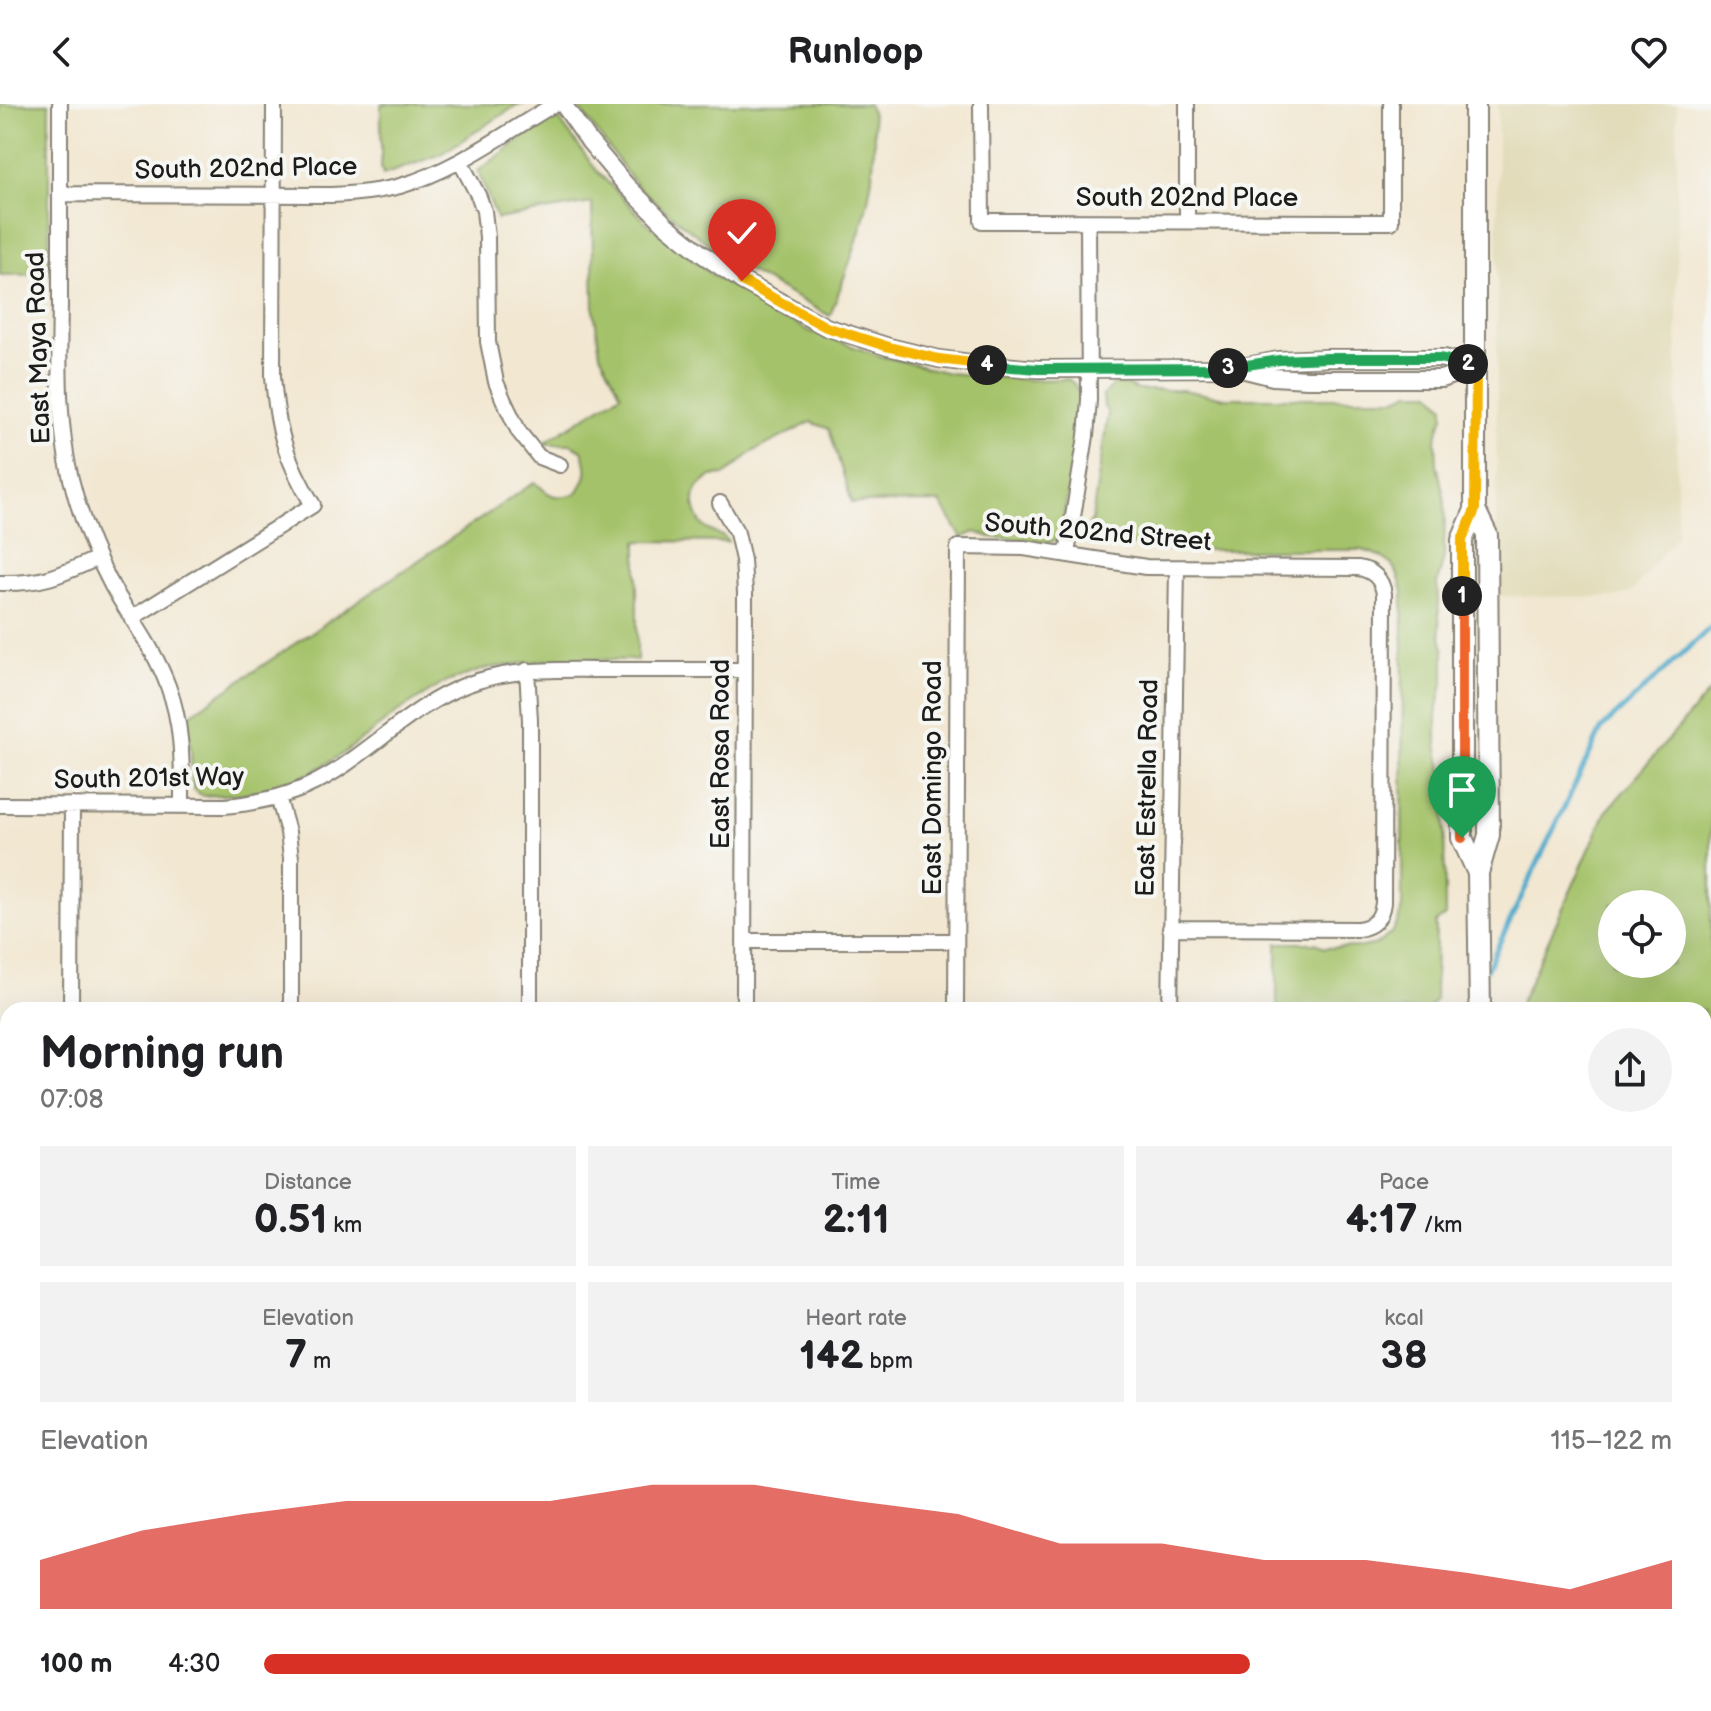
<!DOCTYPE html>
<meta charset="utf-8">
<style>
body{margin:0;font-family:"Balsamiq Sans",sans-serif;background:#f2f2f2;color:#202124;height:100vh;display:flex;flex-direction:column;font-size:30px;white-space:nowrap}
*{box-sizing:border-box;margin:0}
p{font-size:26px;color:#757577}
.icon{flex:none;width:44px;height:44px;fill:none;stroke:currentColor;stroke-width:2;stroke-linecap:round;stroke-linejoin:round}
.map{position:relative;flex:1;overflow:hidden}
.details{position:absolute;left:0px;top:898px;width:1712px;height:710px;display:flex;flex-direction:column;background:#fff;border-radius:24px 24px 0 0;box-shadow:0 8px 32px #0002}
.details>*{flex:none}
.controls{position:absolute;left:1598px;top:786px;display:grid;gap:16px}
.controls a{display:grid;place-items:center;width:88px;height:88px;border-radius:50%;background:#fff;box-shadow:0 8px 32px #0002;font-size:40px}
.pin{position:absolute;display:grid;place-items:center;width:68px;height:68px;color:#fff;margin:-82px -34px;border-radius:50% 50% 50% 0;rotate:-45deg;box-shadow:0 0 8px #0007}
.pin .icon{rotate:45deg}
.km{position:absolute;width:40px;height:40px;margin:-20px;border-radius:50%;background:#222;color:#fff;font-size:22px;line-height:40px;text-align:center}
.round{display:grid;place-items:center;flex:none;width:84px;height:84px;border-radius:42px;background:#f2f2f2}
.overview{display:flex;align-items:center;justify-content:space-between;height:136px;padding:0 40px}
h1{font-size:44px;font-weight:700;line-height:60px}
.figures{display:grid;grid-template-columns:repeat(3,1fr);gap:12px;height:136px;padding:8px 40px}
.figures div{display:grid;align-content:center;border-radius:0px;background:#f2f2f2;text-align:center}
.figures b{font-size:40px;font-weight:700}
.figures small{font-size:22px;font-weight:400}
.figures p{font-size:22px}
.chart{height:224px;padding:16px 40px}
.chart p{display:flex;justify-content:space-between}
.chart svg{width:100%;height:144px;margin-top:8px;fill:#d93025;opacity:.7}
ul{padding:0 40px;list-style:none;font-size:26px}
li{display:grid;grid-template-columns:128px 96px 1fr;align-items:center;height:60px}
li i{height:20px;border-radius:10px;background:#d93025}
header{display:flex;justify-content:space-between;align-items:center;height:104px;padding:0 40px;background:#fff;font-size:36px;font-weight:700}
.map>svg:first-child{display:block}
.built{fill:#e2dcba}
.green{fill:#a4c269;stroke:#606f42;stroke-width:2;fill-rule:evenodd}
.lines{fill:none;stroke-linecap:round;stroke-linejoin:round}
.stream{stroke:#4daacb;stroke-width:5}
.service-casing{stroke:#878276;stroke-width:11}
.minor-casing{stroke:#878276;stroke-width:18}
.tertiary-casing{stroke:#878276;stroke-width:20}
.secondary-casing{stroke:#878276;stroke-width:24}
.service{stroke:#fff;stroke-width:7}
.minor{stroke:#fff;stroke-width:14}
.tertiary{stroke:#fff;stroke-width:16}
.secondary{stroke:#fff;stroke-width:20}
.split-1-casing{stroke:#fff;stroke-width:16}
.split-2-casing{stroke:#fff;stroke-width:16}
.split-3-casing{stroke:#fff;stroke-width:16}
.split-4-casing{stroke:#fff;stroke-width:16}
.split-5-casing{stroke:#fff;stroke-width:16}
.split-1{stroke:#f0652b;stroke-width:10}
.split-2{stroke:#f5b400;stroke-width:10}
.split-3{stroke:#22a559;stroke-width:10}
.split-4{stroke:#22a559;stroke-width:10}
.split-5{stroke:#f5b400;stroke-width:10}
.labels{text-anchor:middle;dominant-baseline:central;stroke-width:8;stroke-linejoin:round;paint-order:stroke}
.street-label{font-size:26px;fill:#1c1c1c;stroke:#f6f6f2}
</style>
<header><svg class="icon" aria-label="back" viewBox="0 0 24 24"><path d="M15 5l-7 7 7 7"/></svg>Runloop<svg class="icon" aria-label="heart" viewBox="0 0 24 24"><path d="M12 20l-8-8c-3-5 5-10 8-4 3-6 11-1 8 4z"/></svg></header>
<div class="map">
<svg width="1711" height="1607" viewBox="0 0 1711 1607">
<rect width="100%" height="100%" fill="#f6f6f2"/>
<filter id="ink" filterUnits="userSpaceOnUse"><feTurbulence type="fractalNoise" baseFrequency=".0125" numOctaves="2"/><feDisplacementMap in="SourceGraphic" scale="16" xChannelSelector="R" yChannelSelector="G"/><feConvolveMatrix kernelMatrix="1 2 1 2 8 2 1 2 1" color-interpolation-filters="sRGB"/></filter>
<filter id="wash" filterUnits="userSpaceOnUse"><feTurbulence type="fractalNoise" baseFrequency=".006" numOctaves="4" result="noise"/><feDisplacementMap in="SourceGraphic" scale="32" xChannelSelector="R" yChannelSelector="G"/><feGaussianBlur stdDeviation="1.8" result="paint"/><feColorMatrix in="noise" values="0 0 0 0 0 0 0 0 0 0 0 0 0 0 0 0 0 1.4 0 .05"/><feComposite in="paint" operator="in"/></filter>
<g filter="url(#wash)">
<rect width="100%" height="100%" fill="#f2e7d1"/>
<path class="built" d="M1498,0H1677V431L1633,487L1619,493L1496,492Z"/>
<path class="green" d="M0,0H49V170L0,171Z
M381,0H524L516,2L439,51L383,71L381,64Z
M576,0H868C874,12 874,23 874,37C875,101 851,153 830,212L737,161L682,120L637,82Z
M555,10L597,67L646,118L714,172L809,227L880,252L949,269L1031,276L1068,275L1074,280L1080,289L1079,322L1061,428L1057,436L1049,438L990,433L975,428L962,434L940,398L852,399L829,325L811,318L752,348L725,371L711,372C707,376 700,380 697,385C690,397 696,417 707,425C716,431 723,429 728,438L637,437V556L557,555L487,564L444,579L402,605L344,649L311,669L276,683L243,690L203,692L195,687L192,680L191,646L186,613L535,378C550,393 555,395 576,390C588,373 589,366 582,346L571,340H542L621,290L600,250L594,205L592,99L497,115L478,67Z
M1125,280L1137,286H1183L1225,294H1397L1410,288H1431L1444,302V313L1440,321L1436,336L1437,360L1445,397L1444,453L1437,480L1440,528L1444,546V574L1437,608V641L1444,674L1445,812L1436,818L1435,895L1428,906H1277V839H1316L1324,844L1362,843L1377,840L1390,830L1398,818L1402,803L1403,488C1398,462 1388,452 1361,446H1171C1146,445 1120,436 1095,441L1086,428L1092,415L1108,309L1104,303L1103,291L1113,281Z
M1711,586V1385H1704V906H1517L1606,708ZM1612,800H1672V860H1612Z
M0,1194L8,1195V1396H0Z"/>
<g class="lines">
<path class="stream" d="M1487,865L1602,624L1711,523
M1468,906L1473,895
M1186,1607L1190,1600"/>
</g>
</g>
<g filter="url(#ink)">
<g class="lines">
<g class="service-casing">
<path id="service" d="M1025,1600L1028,1607
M1344,1607L1345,1600"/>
</g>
<g class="minor-casing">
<path id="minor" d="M60,0C60,67 60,133 60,200C59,258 57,317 71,375C80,412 94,448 112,482C131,515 155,546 168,582C183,621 182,661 182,702
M981,0L982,117L1391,118V0
M1187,0V117
M460,57L479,93L484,107L487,133L488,238L496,278L504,297L519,328L539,353L560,361
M60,90L331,91C354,90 377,88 400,82C456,66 505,29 555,0
M720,399L737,429L743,456L745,489L744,906
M1067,450L1086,332L1089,296L1088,118
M0,479C43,480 61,471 98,454
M132,514L313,401C285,355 277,325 273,272L274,0
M527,566L530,616V906
M278,693L288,728L291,754V906
M0,701L225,702C254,699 282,694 308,682C365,656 406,604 466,581C513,563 562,566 611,566C655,566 700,566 745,566
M744,837H956
M71,906L72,701
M956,906L958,443L1024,444L1146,463L1358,464C1373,466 1382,475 1384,490L1383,799C1381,815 1373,823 1358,825L1170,824
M1170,906L1177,464
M0,1179H8
M343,1600V1607
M687,1600V1607"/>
</g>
<g class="tertiary-casing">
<path id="tertiary" d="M563,0L589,37L625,80L666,121L702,150L742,177L826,223L889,243L939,255L978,260L1038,265L1236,264L1279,256L1328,254H1444L1476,262
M1241,265L1273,273L1307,275H1441L1475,263"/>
</g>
<g class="secondary-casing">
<path id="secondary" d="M1475,0V406L1462,436V734L1478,769
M1475,406L1487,431L1489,731L1478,769L1480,906
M1704,1404H1711
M0,1430H8
M1478,1607V1600"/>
</g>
<use href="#service" class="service"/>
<use href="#minor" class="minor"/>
<use href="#tertiary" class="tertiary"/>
<use href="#secondary" class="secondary"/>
</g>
</g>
<g class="lines" filter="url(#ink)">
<g class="split-1-casing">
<path id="split-1" d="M1462,492V734"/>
</g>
<g class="split-2-casing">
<path id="split-2" d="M1462,492V436L1475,406L1476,262L1468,260"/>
</g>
<g class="split-3-casing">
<path id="split-3" d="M1228,264L1279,256L1328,254H1439L1468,260"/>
</g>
<g class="split-4-casing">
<path id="split-4" d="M987,261L1038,265L1228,264"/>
</g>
<g class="split-5-casing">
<path id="split-5" d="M742,177L826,223L889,243L939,255L987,261"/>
</g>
<use href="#split-1" class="split-1"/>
<use href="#split-2" class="split-2"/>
<use href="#split-3" class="split-3"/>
<use href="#split-4" class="split-4"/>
<use href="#split-5" class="split-5"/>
</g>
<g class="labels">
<g class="street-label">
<text transform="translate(246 65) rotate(-1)">South 202nd Place</text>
<text x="1187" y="94">South 202nd Place</text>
<text transform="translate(39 244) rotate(-92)">East Maya Road</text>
<text transform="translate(1098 429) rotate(5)">South 202nd Street</text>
<text transform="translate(721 650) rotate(-90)">East Rosa Road</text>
<text transform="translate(933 674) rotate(-90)">East Domingo Road</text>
<text transform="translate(149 675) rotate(-1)">South 201st Way</text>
<text transform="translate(1148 684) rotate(-89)">East Estrella Road</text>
</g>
</g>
</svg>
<div class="controls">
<a><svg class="icon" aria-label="locate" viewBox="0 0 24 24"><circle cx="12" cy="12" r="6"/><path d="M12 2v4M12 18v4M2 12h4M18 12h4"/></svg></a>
</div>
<div class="pin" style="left:1462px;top:734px;background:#1e9e55"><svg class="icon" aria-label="arrive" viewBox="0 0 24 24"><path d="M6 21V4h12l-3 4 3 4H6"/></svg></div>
<div class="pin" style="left:742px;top:177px;background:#d93025"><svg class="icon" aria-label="check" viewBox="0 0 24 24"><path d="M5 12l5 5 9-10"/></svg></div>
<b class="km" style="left:1462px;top:492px">1</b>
<b class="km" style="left:1468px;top:260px">2</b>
<b class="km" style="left:1228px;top:264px">3</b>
<b class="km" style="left:987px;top:261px">4</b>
<section class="details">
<div class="overview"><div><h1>Morning run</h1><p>07:08</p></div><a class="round"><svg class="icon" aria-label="share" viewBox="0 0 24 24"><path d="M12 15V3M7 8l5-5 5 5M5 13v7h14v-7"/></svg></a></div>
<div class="figures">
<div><p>Distance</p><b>0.51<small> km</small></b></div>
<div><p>Time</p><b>2:11</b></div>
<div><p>Pace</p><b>4:17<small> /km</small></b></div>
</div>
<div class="figures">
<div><p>Elevation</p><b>7<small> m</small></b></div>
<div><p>Heart rate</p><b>142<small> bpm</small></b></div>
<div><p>kcal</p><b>38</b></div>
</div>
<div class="chart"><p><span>Elevation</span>115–122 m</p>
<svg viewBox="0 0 160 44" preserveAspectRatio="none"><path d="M0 44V29L10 20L20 15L30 11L40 11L50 11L60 6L70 6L80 11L90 15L100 24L110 24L120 29L130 29L140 33L150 38L160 29V44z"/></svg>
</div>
<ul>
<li><b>100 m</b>4:30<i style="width:70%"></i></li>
</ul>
</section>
</div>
